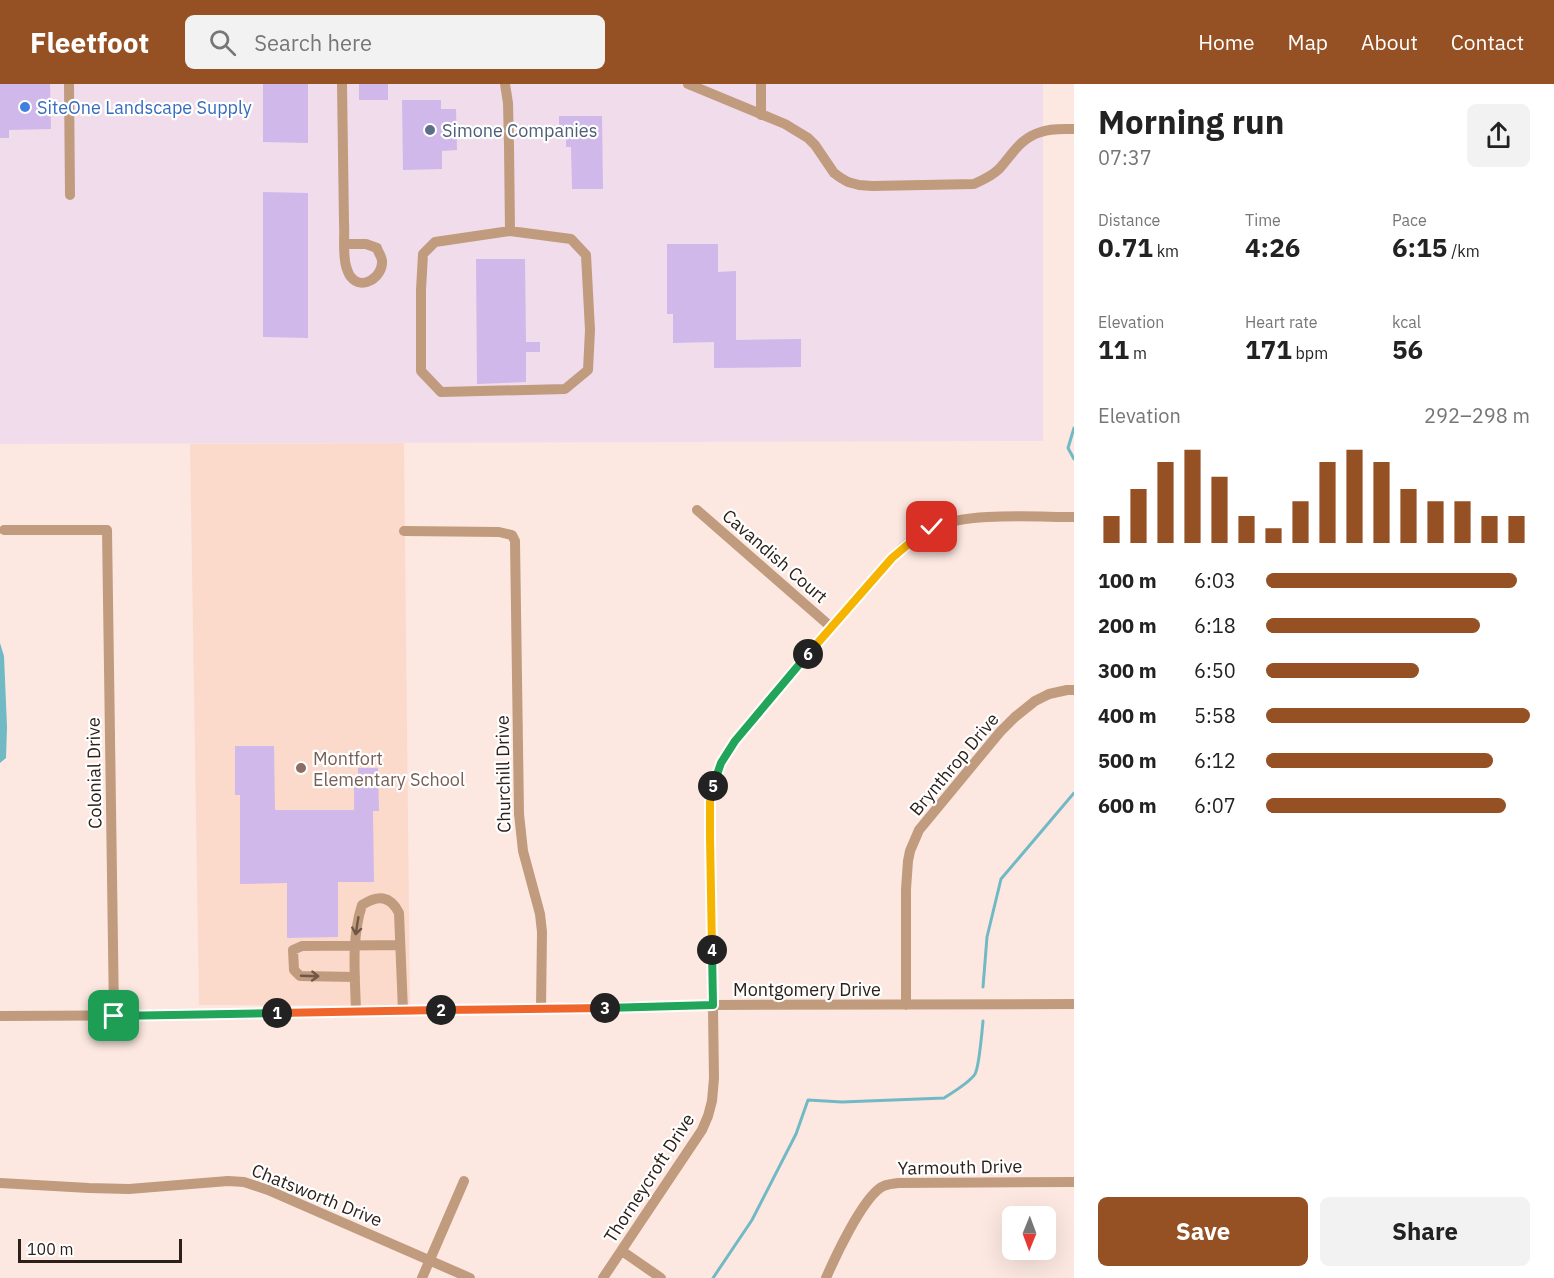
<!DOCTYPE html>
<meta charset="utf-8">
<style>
body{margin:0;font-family:"IBM Plex Sans",sans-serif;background:#f2f2f2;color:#222;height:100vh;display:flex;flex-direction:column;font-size:22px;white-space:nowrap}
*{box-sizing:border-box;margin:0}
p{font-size:20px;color:#767676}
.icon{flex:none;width:33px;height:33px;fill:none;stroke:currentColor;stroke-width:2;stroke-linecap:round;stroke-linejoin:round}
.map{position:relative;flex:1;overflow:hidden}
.panel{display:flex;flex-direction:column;background:#fff;width:480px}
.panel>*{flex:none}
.needle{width:39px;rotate:181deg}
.fabs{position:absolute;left:1002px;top:1122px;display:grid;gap:12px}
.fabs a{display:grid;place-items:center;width:54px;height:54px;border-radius:9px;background:#fff;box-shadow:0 6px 24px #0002;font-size:30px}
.scale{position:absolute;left:18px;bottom:15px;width:164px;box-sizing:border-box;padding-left:6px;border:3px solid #2c201b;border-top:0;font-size:16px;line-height:21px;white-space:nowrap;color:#2c201b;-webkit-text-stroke:4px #fff;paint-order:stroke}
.pin{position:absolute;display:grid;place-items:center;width:51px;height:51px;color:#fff;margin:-26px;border-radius:12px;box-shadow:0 3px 9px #0006}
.km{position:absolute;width:30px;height:30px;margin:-15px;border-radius:50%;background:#222;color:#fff;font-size:16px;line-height:30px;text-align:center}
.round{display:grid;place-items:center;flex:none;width:63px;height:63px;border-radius:9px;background:#f2f2f2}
.overview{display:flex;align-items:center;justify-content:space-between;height:102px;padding:0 24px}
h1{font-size:33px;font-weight:700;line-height:45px}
.stats{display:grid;grid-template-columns:repeat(3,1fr);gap:9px;height:102px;padding:6px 24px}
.stats div{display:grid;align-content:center}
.stats b{font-size:26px;font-weight:700}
.stats small{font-size:16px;font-weight:400}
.stats p{font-size:16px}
.chart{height:168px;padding:12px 24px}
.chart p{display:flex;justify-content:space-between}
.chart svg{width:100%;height:108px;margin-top:6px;stroke:#955123;stroke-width:6}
.cta{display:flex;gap:12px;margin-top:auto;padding:12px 24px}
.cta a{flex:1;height:69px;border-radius:9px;background:#955123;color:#fff;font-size:24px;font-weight:700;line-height:69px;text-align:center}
.cta a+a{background:#f2f2f2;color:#222}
ul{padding:0 24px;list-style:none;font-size:20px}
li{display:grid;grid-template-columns:96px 72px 1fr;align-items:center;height:45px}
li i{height:15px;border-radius:8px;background:#955123}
header{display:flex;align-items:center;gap:36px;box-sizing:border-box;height:84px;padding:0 30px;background:#955123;color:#fff}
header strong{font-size:28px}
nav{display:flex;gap:33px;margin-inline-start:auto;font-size:21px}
.search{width:420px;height:54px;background:#f2f2f2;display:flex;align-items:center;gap:15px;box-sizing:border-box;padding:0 21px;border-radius:9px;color:#767676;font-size:22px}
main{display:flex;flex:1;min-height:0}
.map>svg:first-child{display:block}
.built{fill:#fbdacc}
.industrial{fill:#f1dceb}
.water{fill:#70b9c5}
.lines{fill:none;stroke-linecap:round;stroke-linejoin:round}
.stream{stroke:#70b9c5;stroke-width:3}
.building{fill:#d1b8ea}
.minor{stroke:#c19b7e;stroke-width:10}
.oneway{stroke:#6f5748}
.split-1-casing{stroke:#fff;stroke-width:12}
.split-2-casing{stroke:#fff;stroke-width:12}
.split-3-casing{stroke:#fff;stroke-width:12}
.split-4-casing{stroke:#fff;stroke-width:12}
.split-5-casing{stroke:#fff;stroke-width:12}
.split-6-casing{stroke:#fff;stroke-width:12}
.split-7-casing{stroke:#fff;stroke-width:12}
.split-1{stroke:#22a559;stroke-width:8}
.split-2{stroke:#f0652b;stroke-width:8}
.split-3{stroke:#f0652b;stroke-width:8}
.split-4{stroke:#22a559;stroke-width:8}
.split-5{stroke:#f5b400;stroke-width:8}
.split-6{stroke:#22a559;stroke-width:8}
.split-7{stroke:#f5b400;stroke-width:8}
.shop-dot{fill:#3f7fe0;stroke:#fff;stroke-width:2}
.service-dot{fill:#5c6f8a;stroke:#fff;stroke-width:2}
.education-dot{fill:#8d6e63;stroke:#fff;stroke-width:2}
.labels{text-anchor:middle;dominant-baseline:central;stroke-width:4.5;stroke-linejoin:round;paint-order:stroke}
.shop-label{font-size:18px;fill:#366cbe;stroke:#fff;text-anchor:start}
.service-label{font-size:18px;fill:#4e5e75;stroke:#fff;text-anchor:start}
.street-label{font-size:18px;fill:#2c201b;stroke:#fff}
.education-label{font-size:18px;fill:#785e54;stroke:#fff;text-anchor:start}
</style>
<header>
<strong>Fleetfoot</strong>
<div class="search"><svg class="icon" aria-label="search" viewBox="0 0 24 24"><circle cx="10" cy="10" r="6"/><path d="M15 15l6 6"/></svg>Search here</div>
<nav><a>Home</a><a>Map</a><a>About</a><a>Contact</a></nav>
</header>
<main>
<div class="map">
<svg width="1074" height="1194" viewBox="0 0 1074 1194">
<rect width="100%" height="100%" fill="#fce8e0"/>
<path class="built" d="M404,359L410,922L199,921L190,360Z"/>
<path class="industrial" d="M0,0H1043V357L0,360Z"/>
<path class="water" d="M0,559L4,572L7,643L6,674L0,679Z"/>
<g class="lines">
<path class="stream" d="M1074,344L1068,364L1074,375
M983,903L987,853L1001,795L1074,709
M713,1194L752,1136L796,1050L808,1016L842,1018L944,1014C952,1009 970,998 975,990C979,983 982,948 983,937"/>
</g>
<path class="building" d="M0,0H50L51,45L9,46V54H0Z
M263,0H308V59L263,58Z
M359,0H388V16H359Z
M402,16H441V25H456L457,66L442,67V85L403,86Z
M559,32H602L603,105H572L571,63H566V53H559Z
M263,108L308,109V254L263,253Z
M667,160H718V188L736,187V256L801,255V283L714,284V258L673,259V230H667Z
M476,175H525L526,258H540V268H526V298L477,300Z
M235,662H274L275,726H354V694H358V684H378L379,727H373L374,798H338V853L287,854V799L240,800V711H235Z"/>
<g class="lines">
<path class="minor" d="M69,0L70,111
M342,0C343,46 343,93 344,139C345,152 342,173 347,185C348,188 349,191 351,193C362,207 383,193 382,177C382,173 378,168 377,164L366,160H345
M505,0L508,19L509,62L510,147
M688,0L785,40L808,54L815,61L834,89L841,94L848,98L859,101L872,102L974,100C983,96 992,92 999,85C1012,71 1020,54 1041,48C1051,44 1063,45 1074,45
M761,0V31
M510,147L571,155L586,171L590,246L588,286L565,305L441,308L421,287V206L423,170L435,158Z
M697,426L831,543
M4,446H107L114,931
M404,447L499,448L512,451L515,457L519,730L523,767L540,830L542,848L541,925
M355,893L300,892L294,886L293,866L302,862L400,861
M906,921V805L908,777L910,767L919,746L1000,648L1015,633L1035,617L1049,610L1067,606H1074
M356,927C355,891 351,855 362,821C378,811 390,811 399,829L403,927
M0,932L199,931L713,921L1074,920
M0,1099L89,1104L129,1105L228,1097L244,1098L268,1106L470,1194
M622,1167L661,1194
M422,1194L464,1097
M603,1194L702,1046L708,1032L712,1017L714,994L710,718C714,693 721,678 735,657C777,607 819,556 863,507C883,485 904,455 933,443C969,428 1034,433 1074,433
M826,1194C836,1171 861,1118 880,1104C885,1100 891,1100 898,1099L1074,1098"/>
</g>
<defs><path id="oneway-shaft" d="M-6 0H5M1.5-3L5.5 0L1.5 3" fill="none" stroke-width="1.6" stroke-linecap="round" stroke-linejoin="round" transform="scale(1.5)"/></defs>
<g class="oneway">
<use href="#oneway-shaft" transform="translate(357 842) rotate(99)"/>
<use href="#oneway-shaft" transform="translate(310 892) rotate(2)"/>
</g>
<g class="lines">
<g class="split-1-casing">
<path id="split-1" d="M114,932L277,929"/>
</g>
<g class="split-2-casing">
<path id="split-2" d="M277,929L441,926"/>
</g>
<g class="split-3-casing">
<path id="split-3" d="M441,926L605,924"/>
</g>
<g class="split-4-casing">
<path id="split-4" d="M605,924L713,921L712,866"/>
</g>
<g class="split-5-casing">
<path id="split-5" d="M712,866L710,752V718L713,702"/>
</g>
<g class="split-6-casing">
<path id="split-6" d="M713,702L721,679L735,657L808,570"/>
</g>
<g class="split-7-casing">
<path id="split-7" d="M808,570L892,474L919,451L932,443"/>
</g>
<use href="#split-1" class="split-1"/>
<use href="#split-2" class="split-2"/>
<use href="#split-3" class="split-3"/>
<use href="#split-4" class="split-4"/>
<use href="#split-5" class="split-5"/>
<use href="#split-6" class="split-6"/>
<use href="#split-7" class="split-7"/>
</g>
<circle class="shop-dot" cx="25" cy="23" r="6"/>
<circle class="service-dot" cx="430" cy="46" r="6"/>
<circle class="education-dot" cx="301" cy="684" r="6"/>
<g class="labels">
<g class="shop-label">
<text x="37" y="23">SiteOne Landscape Supply</text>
</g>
<g class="service-label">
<text x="442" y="46">Simone Companies</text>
</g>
<g class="street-label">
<text transform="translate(775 472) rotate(41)">Cavandish Court</text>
<text transform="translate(954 680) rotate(-50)">Brynthrop Drive</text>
<text transform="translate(94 689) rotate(-91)">Colonial Drive</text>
<text transform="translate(503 690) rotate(-91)">Churchill Drive</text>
<text x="807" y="905">Montgomery Drive</text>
<text transform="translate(960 1083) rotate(-1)">Yarmouth Drive</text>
<text transform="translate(649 1094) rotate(-57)">Thorneycroft Drive</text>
<text transform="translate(317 1111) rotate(22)">Chatsworth Drive</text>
</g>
<g class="education-label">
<text x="313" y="674">Montfort<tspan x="313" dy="21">Elementary School</tspan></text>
</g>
</g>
</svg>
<div class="fabs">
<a><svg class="needle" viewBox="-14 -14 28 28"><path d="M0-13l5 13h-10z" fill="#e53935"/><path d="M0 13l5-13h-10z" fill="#767676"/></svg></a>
</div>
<div class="scale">100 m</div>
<div class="pin" style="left:114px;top:932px;background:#1e9e55"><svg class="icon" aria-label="arrive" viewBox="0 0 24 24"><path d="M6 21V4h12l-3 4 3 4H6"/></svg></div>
<div class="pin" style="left:932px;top:443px;background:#d93025"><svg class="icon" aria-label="check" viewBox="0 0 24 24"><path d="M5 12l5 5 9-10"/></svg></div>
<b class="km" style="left:277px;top:929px">1</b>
<b class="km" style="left:441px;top:926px">2</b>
<b class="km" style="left:605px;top:924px">3</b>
<b class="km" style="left:712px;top:866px">4</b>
<b class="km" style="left:713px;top:702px">5</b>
<b class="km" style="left:808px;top:570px">6</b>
</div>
<section class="panel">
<div class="overview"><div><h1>Morning run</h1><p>07:37</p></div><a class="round"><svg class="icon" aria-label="share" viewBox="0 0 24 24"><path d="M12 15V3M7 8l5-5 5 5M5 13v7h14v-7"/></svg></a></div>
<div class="stats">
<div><p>Distance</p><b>0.71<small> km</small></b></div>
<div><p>Time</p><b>4:26</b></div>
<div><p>Pace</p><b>6:15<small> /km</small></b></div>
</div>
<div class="stats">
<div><p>Elevation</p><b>11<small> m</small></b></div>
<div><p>Heart rate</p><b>171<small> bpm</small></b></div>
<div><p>kcal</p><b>56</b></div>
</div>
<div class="chart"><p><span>Elevation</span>292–298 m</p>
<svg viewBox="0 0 160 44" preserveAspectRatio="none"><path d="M5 44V33M15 44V22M25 44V11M35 44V6M45 44V17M55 44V33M65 44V38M75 44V27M85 44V11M95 44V6M105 44V11M115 44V22M125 44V27M135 44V27M145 44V33M155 44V33"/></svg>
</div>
<ul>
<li><b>100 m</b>6:03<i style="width:95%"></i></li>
<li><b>200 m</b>6:18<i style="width:81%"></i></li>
<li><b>300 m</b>6:50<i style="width:58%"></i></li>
<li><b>400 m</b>5:58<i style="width:100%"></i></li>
<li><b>500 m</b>6:12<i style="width:86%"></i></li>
<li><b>600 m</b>6:07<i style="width:91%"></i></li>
</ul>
<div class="cta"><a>Save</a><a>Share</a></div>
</section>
</main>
